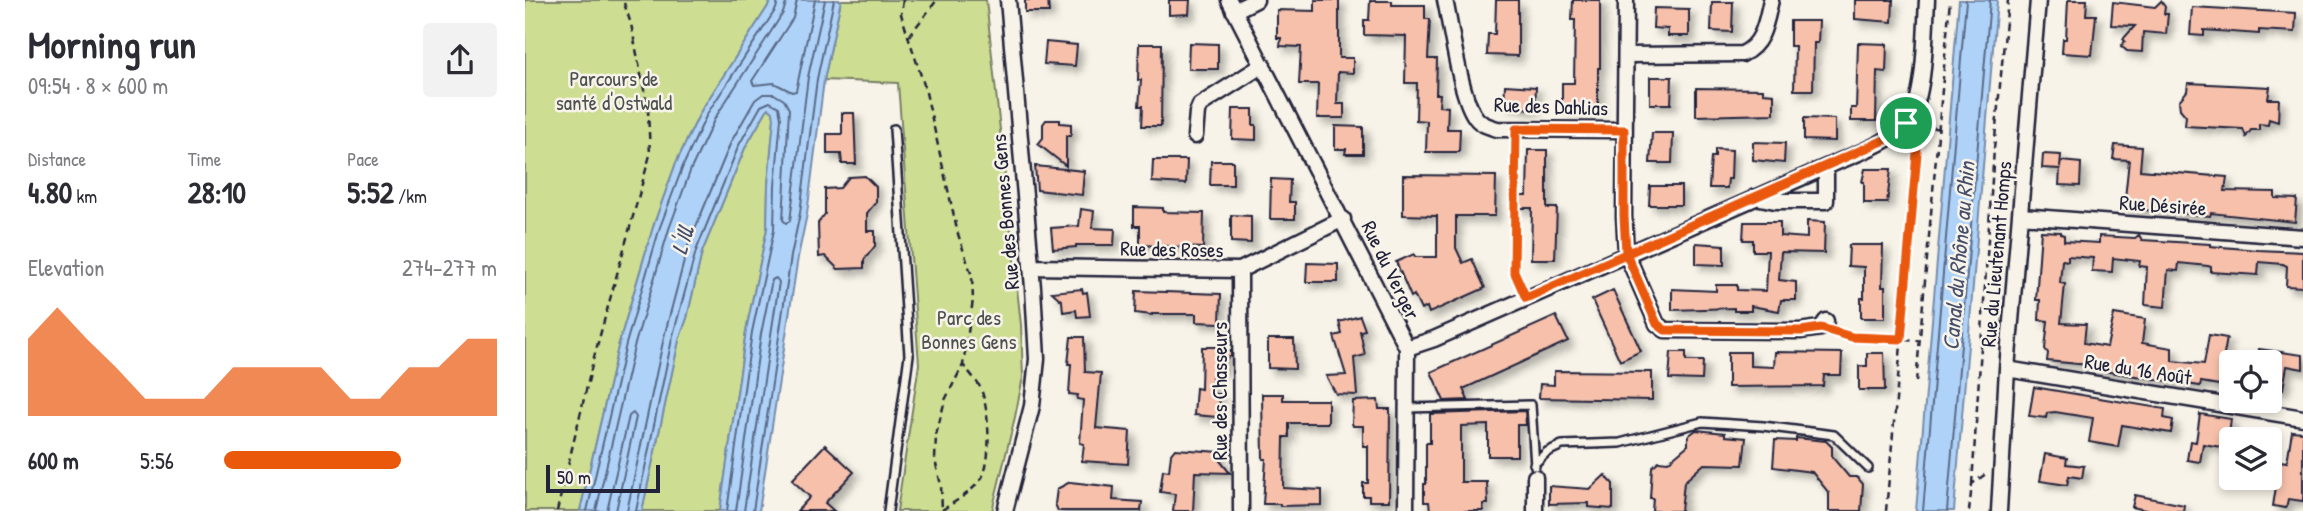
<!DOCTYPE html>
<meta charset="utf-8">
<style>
body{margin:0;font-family:"Patrick Hand",sans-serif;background:#f2f2f3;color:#2b2b33;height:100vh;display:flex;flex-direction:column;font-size:26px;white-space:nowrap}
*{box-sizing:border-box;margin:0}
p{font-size:23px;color:#7c7c81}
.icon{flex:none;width:38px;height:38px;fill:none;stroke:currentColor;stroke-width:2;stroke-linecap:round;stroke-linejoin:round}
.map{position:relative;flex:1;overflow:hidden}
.details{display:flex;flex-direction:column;background:#fff;width:525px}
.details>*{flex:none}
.buttons{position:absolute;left:1694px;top:350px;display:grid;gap:14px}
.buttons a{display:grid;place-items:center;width:63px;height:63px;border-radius:7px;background:#fff;box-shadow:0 4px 10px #0003;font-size:35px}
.scale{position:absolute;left:21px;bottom:18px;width:114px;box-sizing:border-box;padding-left:7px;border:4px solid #22223b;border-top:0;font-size:19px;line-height:24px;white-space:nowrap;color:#22223b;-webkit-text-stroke:5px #f7f3e8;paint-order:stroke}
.pin{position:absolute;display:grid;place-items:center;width:60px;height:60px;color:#fff;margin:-30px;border:4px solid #fff;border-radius:50%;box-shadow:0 2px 7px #0007}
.round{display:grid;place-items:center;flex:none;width:74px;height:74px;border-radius:7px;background:#f2f2f3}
.overview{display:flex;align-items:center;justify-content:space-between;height:119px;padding:0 28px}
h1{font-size:38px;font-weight:800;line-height:52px}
.stats{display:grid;grid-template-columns:repeat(3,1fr);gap:10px;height:119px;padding:7px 28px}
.stats div{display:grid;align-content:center}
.stats b{font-size:30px;font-weight:800}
.stats small{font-size:19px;font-weight:400}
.stats p{font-size:19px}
.chart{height:196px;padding:14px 28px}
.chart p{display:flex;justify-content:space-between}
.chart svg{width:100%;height:126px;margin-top:7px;fill:#ea580c;opacity:.7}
ul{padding:0 28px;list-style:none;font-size:23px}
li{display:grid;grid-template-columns:112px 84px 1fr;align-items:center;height:52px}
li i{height:18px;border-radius:9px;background:#ea580c}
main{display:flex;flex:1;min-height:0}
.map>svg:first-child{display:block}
.green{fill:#cdde92;stroke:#788066;stroke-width:2}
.water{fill:#afd3f8;stroke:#778cac;stroke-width:2}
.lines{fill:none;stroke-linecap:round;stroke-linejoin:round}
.shore{stroke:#5a6987;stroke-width:2}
.building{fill:#f7c0ab;stroke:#22223b;stroke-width:2;filter:url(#shadow)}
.service-casing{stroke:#22223b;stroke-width:12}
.minor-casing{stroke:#22223b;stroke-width:19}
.path{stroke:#22223b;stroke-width:2.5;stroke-dasharray:7 5;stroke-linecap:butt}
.service{stroke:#f7f3e8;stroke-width:7}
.minor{stroke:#f7f3e8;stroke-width:14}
.route-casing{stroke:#fff;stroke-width:14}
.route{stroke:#ea580c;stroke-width:9}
.labels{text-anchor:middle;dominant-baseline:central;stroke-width:5;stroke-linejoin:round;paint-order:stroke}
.park-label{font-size:21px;fill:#4d5151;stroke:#f7f3e8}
.street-label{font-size:21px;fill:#22223b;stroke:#f7f3e8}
.water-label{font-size:23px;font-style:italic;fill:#454e6a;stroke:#f7f3e8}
</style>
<main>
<section class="details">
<div class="overview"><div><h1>Morning run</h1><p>09:54 · 8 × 600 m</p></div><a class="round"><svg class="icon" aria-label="share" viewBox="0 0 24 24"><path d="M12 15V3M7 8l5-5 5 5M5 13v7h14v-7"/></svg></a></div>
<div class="stats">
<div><p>Distance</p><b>4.80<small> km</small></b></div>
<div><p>Time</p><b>28:10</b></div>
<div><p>Pace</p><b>5:52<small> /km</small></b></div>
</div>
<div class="chart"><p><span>Elevation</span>274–277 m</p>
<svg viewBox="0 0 160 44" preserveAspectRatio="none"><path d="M0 44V17L10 6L20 17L30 27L40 38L50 38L60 38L70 27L80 27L90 27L100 27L110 38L120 38L130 27L140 27L150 17L160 17V44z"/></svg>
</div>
<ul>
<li><b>600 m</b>5:56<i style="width:65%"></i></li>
</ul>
</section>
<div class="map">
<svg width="1778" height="511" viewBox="0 0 1778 511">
<defs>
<filter id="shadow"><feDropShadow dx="5.5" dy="5.5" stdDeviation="3.5" flood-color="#0004"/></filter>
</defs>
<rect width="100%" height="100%" fill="#f7f3e8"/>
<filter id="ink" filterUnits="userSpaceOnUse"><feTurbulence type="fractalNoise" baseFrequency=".0143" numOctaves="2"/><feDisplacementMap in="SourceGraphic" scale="14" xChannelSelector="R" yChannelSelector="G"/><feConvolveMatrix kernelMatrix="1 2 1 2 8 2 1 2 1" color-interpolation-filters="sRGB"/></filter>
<g filter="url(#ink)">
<path class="green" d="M0,0H247L176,111L151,163L129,224L94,343L55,511H0Z
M316,0H461L496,325L498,377L490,417L467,511H372L394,364L373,83L299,80Z
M243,108L248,112L249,118L243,185L242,229L221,331L195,511H117L154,340L162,318L177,252L220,148Z"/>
<path class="water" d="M247,0H316L299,80L282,214L273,257L234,511H195L221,331L242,229L243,185L249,118L248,112L243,108L220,148L177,252L162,318L154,340L117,511H55L94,343L129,224L151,163L176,111Z
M1434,0H1472L1429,511H1391Z"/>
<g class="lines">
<path class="shore" d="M272,0L268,18L227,81L229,85L249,83L267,92L271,91L290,0
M62,511L101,344L135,227L158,166L182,114L251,9L253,0
M71,511L109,347L144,229L166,169L190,118L258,13L262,0
M82,511L104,416L108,413L111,417L91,511
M102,511L139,337L163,246L206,142L230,100L238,94H249L259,100L264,109L258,220L261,223L265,221L283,77L300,0
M111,511L147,339L171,251L214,145L236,106L245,102L254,107L256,118L250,186L249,230L227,332L202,511
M211,511L236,334L247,280L251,278L254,282L251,302L219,511
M228,511L266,256L275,213L292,79L309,0
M1398,511L1441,0
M1422,511L1465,0"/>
</g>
<path class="building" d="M500,0H523L524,12H500Z
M644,0H665L664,14L644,15Z
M790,0H814V58H828V73L813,72L812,104H819V118H792L793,84H774L776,47L755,46L756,38H752V10L790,11Z
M971,0H993V56L962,55L963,34H970Z
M1048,0H1075V68H1073V110L1037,109V83H1049L1050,20H1047Z
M1330,0H1368L1367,22L1330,19Z
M1543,0H1562L1561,15H1571L1567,55L1537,53L1538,39H1541Z
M845,1H867V5H900V19H905L903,59H912L911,94H915L914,106L923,107L922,129H935L934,152H901L902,121L891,120L892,83H880L881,36L839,35V20H844Z
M1636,1L1640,7L1639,14H1643L1641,34L1618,32L1617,52L1602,51L1596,46L1600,41L1598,39L1610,26L1586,25L1588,2L1630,7Z
M1187,2H1208L1207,32L1186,31Z
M1667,7L1771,13L1770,32L1734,30V34L1679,30V36L1665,35Z
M1129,8L1164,9V36H1143V29L1128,28Z
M1265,21H1294L1293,43H1289L1288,90H1269L1270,46H1265Z
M521,42L552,45L550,66L519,64Z
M664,43L693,44V69H663Z
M1333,43L1362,44L1361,72L1352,71L1351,121H1326V108H1331Z
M614,44H637L636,126H617L618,106H614L616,80H613Z
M1125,77H1147L1146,104H1125Z
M1663,83L1745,87L1743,99H1754L1753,122L1744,119L1743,125L1734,124V130H1726L1721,137L1718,129L1660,126L1661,116L1655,109L1654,101L1662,91Z
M980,85L1011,87L1010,109L993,108V105H979Z
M1171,88L1238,89V93L1249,94V114L1171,116Z
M708,109H728V125H731V140L707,139Z
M317,113H329L331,164H317L316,154H302V134H317Z
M1279,118L1310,119V141L1279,140Z
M521,120H535V123L546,124V136H541V166L513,144L518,138V124Z
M810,126L838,127V154H820L821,149H810Z
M1127,133H1148L1147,163H1125Z
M1228,142L1260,143L1259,163L1228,160Z
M1590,145L1617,147L1615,170L1702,177L1700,191L1750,192V198L1772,199L1770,222L1686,213L1685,216L1599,208L1604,160L1588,159Z
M1190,149L1207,150L1206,179H1203L1202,188H1184L1186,157H1190Z
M1003,150H1022V208H1032L1030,259H1006L1007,208H993L994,196H1002Z
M1518,154L1536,155L1535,167L1536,161L1556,163L1555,186L1534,185L1535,169L1517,168Z
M628,160H662L661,184L627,182Z
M686,161H708V185H685Z
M510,166L559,171L557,195L512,190Z
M1340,169H1366L1362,203H1339V182H1337Z
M878,175L971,176L970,216H931V248L938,263L947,259L960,288L904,313L902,307L896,310L889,295L886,297L871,262L889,254L890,257H912V216L878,215Z
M340,176L351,187V202L342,213V231H350V246L339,260V268L313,269L300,256L294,257L293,223L300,214V189L315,188L324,177Z
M746,179L765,180L764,202H770V219H745Z
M1125,186H1156V205H1124Z
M609,207L638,208V212L679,213L678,248L615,245V226H609Z
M556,209L569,211L567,228L590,229L589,245H551V247L528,249L526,228L554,226Z
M706,215L726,216V243L706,242Z
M1282,221L1300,222L1299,253L1256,252L1254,280L1271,282V300H1256L1254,311L1226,306V311H1209V308L1147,310V289L1191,291V285H1212V290L1241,291L1243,251H1228V240H1218L1219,222H1255V236L1282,238Z
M1516,231L1536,232V234L1539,235V241L1574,243V236L1610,238L1614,235L1617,240L1685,244V246L1733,250L1778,252V287L1761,286L1762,266L1758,264L1734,262L1733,275L1686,272V267L1683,266L1654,263L1653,271L1643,270L1640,307L1620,305L1622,267L1614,266L1615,261L1588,258L1587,272L1567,271L1568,258L1543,256V261L1537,260L1535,283L1540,284L1536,323L1561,324L1559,343L1582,347L1589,314L1620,319L1617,343L1647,348V361L1679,364L1684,335L1702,338L1696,371L1706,373V387L1676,382L1675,386L1572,370L1563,368L1564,365L1522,361L1523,353L1520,349L1523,321L1514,320L1515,300H1511Z
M1171,243L1199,245V265L1171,264Z
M1324,245H1358L1357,287H1360V318H1336V298H1339V267L1323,266Z
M782,263L813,264V282H781Z
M557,289L558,293L562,292L565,316L552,317L551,310L538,312L537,301L527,292Z
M1088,290L1116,351L1095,361L1067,300Z
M611,291L696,294L695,323L671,322V314H627V315L610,313Z
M835,316L840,330L835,331L840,355L829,358L832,395L811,394L801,376L821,375L809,336L817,334L814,322Z
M1031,316L1043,341L938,389L943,400L919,401L906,372Z
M546,337H559L560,372L576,373L571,428L605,431L603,464L557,461L559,444L555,443L558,400L552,399L553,395L544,394L546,364H543Z
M743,339H769L770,369L743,368Z
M677,347H694V351H706V356L699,360V370H688L686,394H695L693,417L669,415L671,388L676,389Z
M1734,349L1778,355V369L1762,366L1758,389L1745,388V362H1732Z
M1146,352H1161V361H1178L1177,380L1144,379Z
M1203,352H1225V366L1249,367L1250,352L1317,353L1316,375H1299L1298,386L1203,387Z
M1342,353H1359L1360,390H1334V366H1342Z
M1029,371L1127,372V400L1014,398L1015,384L1029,385Z
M1509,387L1640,409L1639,418L1648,420L1646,433L1597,425L1593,447L1564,442L1568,418L1530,412L1522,413L1521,418L1504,416Z
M737,394H758V400H803V423H764V437H759L758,488L797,490V505L755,506V504H738L741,459H738Z
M853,400L854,409H865L864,501H844V496H838V483H843V446H838V426H828L827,423L828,401Z
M1000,411L1001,425H992V456H963V425L936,426V482H962L963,504H958V511H905L904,502H899V484H901V443H905V414Z
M1675,414L1706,419L1704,435L1699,434L1696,447L1678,444L1675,462L1662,460L1665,441L1671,442Z
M1171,430L1200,433V436L1221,438L1218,465L1179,464L1159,482L1156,511H1127L1128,498H1125L1127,467L1134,461L1143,462L1163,445V436Z
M1767,431L1778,432V501L1763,499L1761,508L1748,506L1755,461L1762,462Z
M1271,438L1301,441L1307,447V457L1324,477H1332L1338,484L1336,511H1304V493L1287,472L1248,467L1250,440L1271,441Z
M300,445L329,472L300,503L309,511H272L285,497L267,480Z
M650,449L695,452L696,462L705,473L670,472L668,511H648L650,494L635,492L638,470L644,471L646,454Z
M1520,454L1542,458L1541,464L1559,466L1557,478L1544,476L1542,485L1515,481Z
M1080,475L1088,484V509L1063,507V503L1024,504V486L1065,489Z
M545,482L589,487L588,500L617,502L616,511H533L530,504L532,489Z
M1610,495L1659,505L1658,511H1625L1607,507Z"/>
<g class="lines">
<g class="service-casing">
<path id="service" d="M881,408L1006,405L1010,466
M1009,464L1022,452L1037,445L1095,443L1177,422L1238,426L1309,435L1343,468
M363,511L384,355L369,129"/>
</g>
<g class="minor-casing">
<path id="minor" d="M704,0L882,348L881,511
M920,0C926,27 935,94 949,115C954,124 962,126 972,129L1099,130
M1101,0L1099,216L1101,253L1132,324L1140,330L1275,331L1296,328L1301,321
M709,11L731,0
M1101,55L1217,54C1239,44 1241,21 1246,0
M670,136L672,112L675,105L738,65
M1230,197L1250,201H1301V167
M1495,216L1778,237
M506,267L715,270L818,219
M715,270L716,511
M882,348L909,339L1301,167C1327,155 1362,145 1382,123C1401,101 1400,30 1402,0
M1482,369L1778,418
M1010,477V511
M480,511L507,406L512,359L508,288L483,0
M1474,511L1482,369L1513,0"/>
</g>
<path class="path" d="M378,0L376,14L400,88L433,234L447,276L448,300L438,365L420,400L411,435L410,460L416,485L417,511
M384,36L412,0
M1397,125L1414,129
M991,143L989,271L996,286
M1308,333L1327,337L1395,341
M1391,382L1425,0
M1447,484L1469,149L1483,0
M417,510C431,501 446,493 456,479C468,462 464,406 455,387C451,380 444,372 438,365
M32,511L69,357L125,155L123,110L106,24L98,0
M1361,511L1385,245L1392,153L1388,135
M1444,511L1447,484L1462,473"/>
<use href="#service" class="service"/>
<use href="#minor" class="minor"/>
</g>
</g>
<g class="lines" filter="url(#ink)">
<g class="route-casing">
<path id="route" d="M1381,123L1360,140L1348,145L1001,298L989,271L991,129L1099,130V216L1101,253L1132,324L1140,330L1276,331L1296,328L1327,337L1376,339L1392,153L1391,142L1381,123"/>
</g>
<use href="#route" class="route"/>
</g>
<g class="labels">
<g class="park-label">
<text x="89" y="78">Parcours de<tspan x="89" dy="24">santé d'Ostwald</tspan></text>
<text x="444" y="317">Parc des<tspan x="444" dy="24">Bonnes Gens</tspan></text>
</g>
<g class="street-label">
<text transform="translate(1026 106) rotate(2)">Rue des Dahlias</text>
<text transform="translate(1638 205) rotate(4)">Rue Désirée</text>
<text transform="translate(480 212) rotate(-95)">Rue des Bonnes Gens</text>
<text transform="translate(647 249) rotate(1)">Rue des Roses</text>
<text transform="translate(1471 254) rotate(-85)">Rue du Lieutenant Homps</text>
<text transform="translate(866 270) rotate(64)">Rue du Verger</text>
<text transform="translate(1613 369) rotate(9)">Rue du 16 Août</text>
<text transform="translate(694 391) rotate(-90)">Rue des Chasseurs</text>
</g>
<g class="water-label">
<text transform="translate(157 240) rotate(-73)">L'Ill</text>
<text transform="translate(1433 256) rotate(-85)">Canal du Rhône au Rhin</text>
</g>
</g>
</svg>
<div class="buttons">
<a><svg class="icon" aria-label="locate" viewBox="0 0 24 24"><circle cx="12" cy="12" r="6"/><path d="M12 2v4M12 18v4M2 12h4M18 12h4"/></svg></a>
<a><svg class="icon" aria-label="layers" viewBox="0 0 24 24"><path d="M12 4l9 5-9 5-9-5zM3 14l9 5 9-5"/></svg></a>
</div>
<div class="scale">50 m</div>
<div class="pin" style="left:1381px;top:123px;background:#1e9e55"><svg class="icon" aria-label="arrive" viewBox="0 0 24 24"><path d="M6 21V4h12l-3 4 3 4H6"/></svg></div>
</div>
</main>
